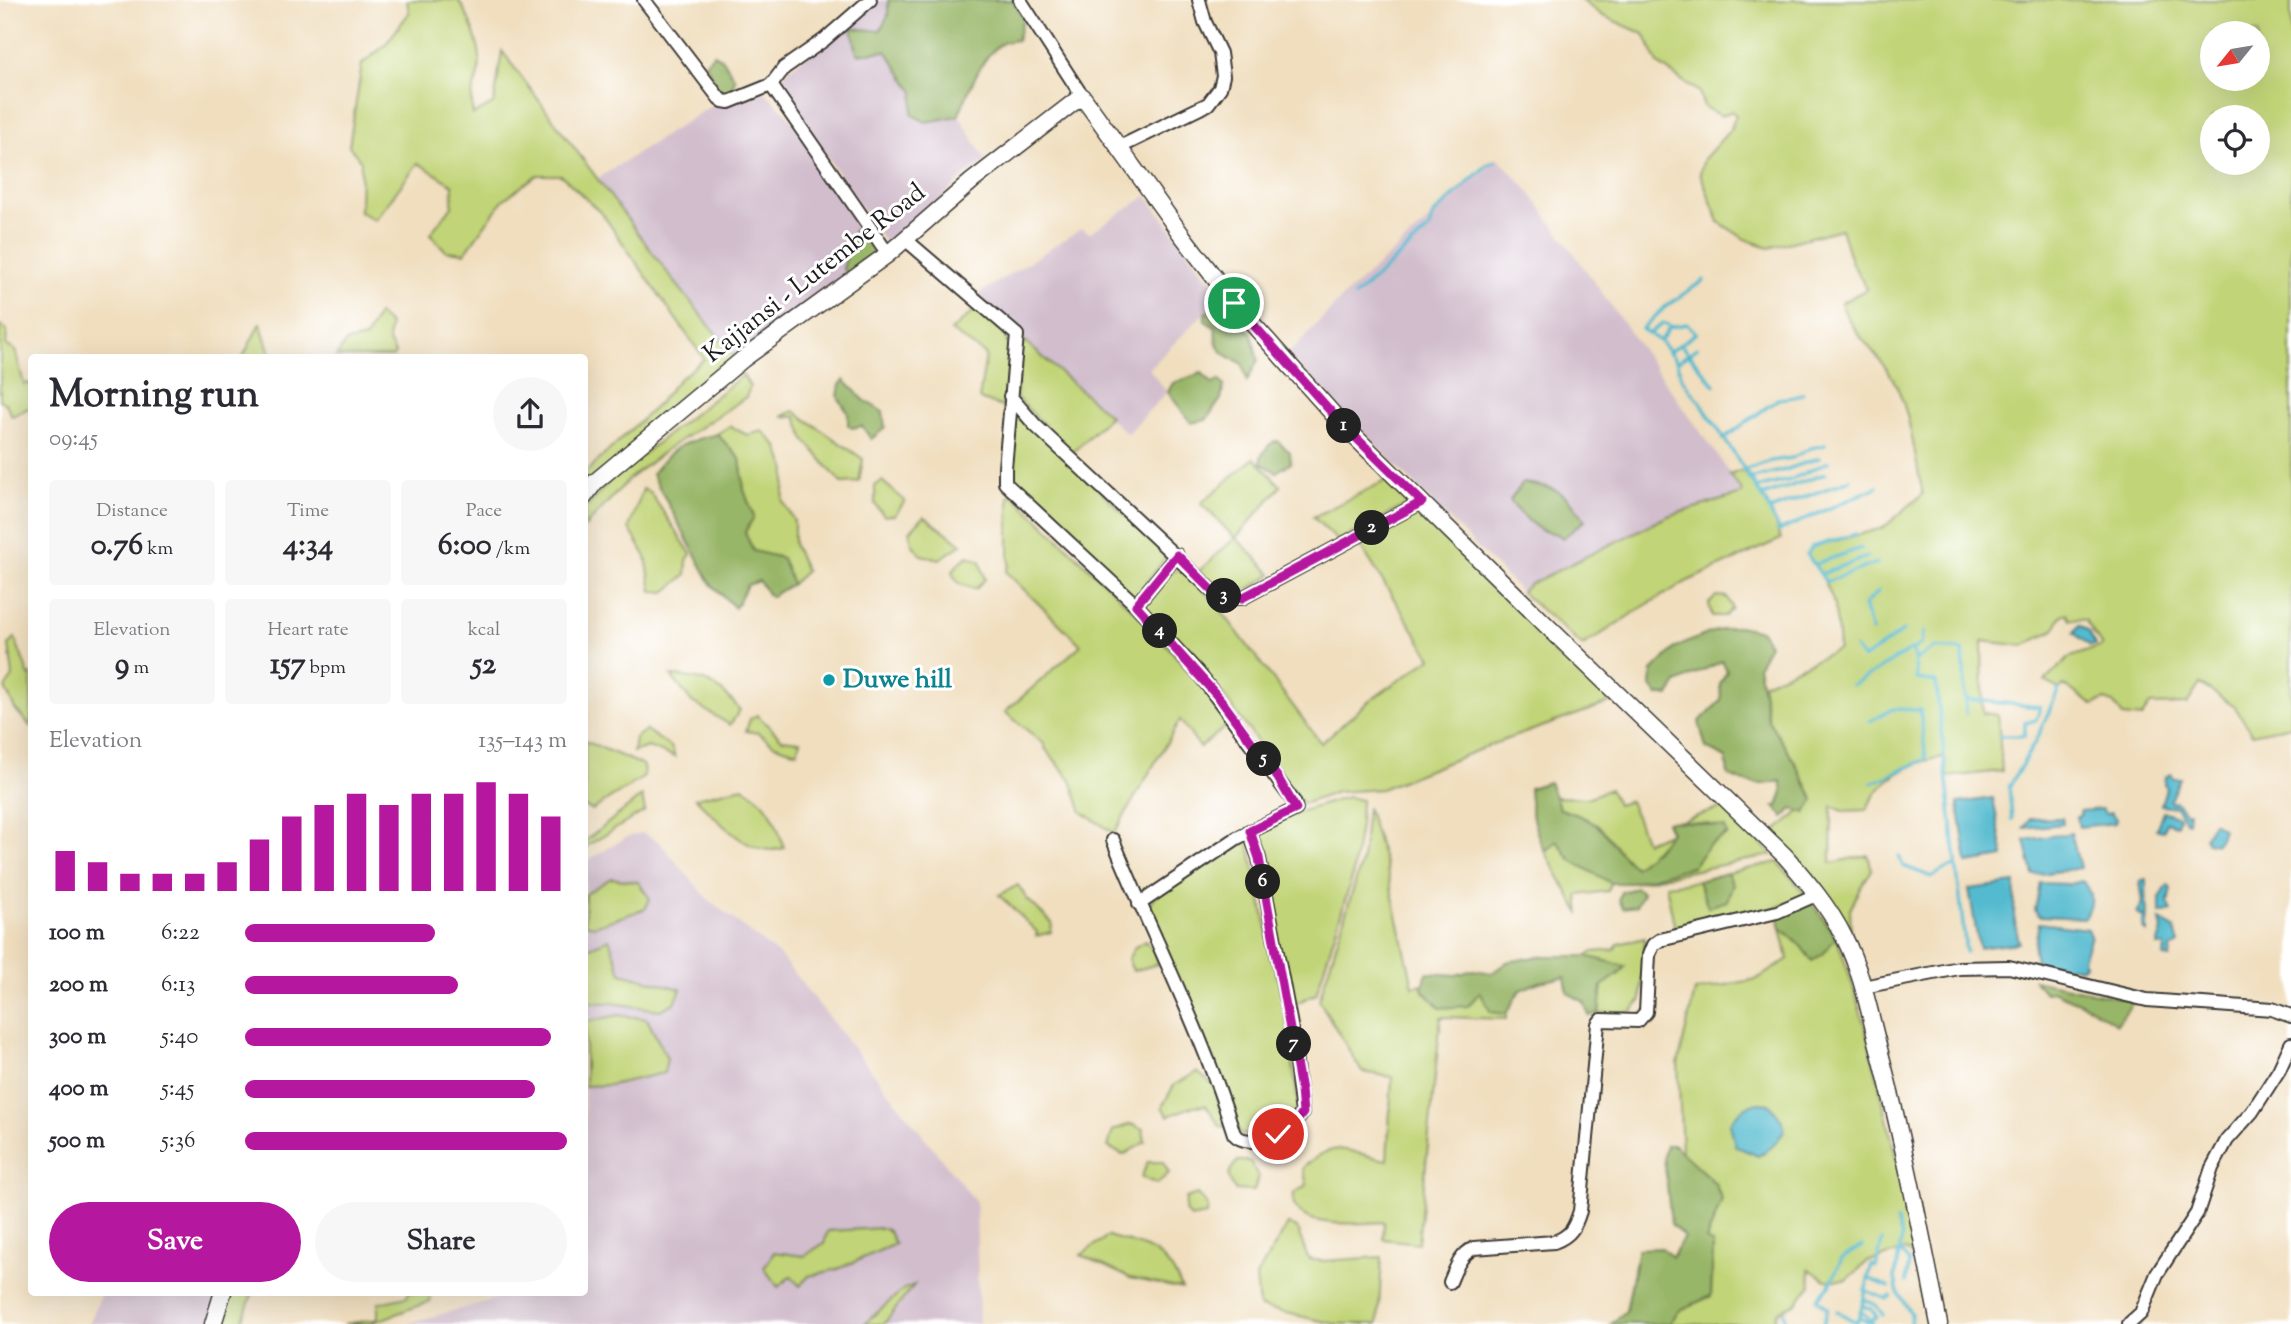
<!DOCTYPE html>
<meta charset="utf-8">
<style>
body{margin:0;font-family:"Sorts Mill Goudy",serif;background:#f7f7f7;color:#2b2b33;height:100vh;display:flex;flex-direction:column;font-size:26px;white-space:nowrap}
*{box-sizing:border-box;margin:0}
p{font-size:23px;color:#7c7c81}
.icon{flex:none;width:38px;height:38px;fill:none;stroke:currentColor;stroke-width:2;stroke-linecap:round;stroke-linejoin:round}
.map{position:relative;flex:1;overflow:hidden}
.sheet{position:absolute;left:28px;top:354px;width:560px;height:942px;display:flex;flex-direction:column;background:#fff;border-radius:7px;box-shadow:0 7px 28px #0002}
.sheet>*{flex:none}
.needle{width:46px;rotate:240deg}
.controls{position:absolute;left:2200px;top:21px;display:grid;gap:14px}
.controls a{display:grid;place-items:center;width:70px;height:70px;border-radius:50%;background:#fff;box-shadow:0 7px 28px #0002;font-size:35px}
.pin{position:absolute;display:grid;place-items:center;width:60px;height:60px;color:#fff;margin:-30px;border:4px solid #fff;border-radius:50%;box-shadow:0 2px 7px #0007}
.km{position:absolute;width:35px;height:35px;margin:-18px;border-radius:50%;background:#222;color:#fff;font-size:19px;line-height:35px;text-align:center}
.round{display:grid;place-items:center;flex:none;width:74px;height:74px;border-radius:37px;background:#f7f7f7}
.overview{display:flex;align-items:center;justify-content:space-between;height:119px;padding:0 21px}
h1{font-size:38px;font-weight:700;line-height:52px}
.stats{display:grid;grid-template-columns:repeat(3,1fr);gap:10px;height:119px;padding:7px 21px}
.stats div{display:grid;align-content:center;border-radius:7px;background:#f7f7f7;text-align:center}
.stats b{font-size:30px;font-weight:700}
.stats small{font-size:19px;font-weight:400}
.stats p{font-size:19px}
.chart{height:196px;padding:14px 21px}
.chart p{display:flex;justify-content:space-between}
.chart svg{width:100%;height:126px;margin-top:7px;stroke:#b5179e;stroke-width:6}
.button{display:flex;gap:14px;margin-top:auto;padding:14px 21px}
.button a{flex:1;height:80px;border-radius:42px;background:#b5179e;color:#fff;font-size:28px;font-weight:700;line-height:80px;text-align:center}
.button a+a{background:#f7f7f7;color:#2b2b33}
ul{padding:0 21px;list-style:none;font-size:23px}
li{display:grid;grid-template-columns:112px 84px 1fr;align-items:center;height:52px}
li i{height:18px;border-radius:9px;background:#b5179e}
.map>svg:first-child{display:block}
.industrial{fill:#d1bdcc}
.green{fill:#c1d477;stroke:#6e784a;stroke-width:2;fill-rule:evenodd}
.forest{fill:#98b668;stroke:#5a6942;stroke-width:2}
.water{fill:#52bacf;stroke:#376b76;stroke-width:2}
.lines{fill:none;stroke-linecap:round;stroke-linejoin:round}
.stream{stroke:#52bacf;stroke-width:3.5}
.street-casing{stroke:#3c3934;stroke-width:16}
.secondary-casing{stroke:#3c3934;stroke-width:19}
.street{stroke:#fff;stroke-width:12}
.secondary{stroke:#fff;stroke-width:16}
.route-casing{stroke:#fff;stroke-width:14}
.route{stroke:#b5179e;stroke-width:9}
.culture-dot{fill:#0f9aa8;stroke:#fff;stroke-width:2.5}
.labels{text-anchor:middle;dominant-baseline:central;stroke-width:6;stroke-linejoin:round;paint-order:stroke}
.street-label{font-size:26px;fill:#1c1c1c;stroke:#fff}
.culture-label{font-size:26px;font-weight:bold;fill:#0d838f;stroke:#fff;text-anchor:start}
</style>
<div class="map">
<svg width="2291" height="1324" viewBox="0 0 2291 1324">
<rect width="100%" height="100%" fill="#fff"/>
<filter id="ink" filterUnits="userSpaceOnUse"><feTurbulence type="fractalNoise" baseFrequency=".0143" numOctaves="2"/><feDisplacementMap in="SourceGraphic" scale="14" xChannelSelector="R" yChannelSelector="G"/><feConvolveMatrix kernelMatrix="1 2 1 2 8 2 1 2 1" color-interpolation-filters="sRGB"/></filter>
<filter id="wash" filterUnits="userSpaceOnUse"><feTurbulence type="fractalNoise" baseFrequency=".00686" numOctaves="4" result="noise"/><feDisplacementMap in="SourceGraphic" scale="28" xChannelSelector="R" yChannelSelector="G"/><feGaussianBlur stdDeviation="1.57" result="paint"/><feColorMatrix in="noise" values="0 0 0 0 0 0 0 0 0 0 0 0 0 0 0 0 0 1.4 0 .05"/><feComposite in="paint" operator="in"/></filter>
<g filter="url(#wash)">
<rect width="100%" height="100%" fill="#f0debe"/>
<path class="industrial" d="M878,0H892L986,161L966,175L889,248L782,91L784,73Z
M765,92L786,113L879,251L737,360L667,272L597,179L717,102Z
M1498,158L1528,190L1573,252L1741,489L1742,494L1668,516L1530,584L1521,592L1287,355L1343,297Z
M1147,196L1221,296L1149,369L1167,392L1127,434L976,296L1082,228L1089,233Z
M642,833L659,842L708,899L780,956L976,1202L979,1324H405L496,1299L490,1292H584L585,862L627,837Z
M102,1292H220L210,1324H89Z"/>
<path class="green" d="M407,0H458C467,11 481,47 480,61C479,84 468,89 473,115L494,103L502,51L667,272L737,360L585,487V473L656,406L678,380L704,359L603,215L561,175H537L503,200L465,253L446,251L430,234L452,206L453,185L418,163L375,220L360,212L361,161L349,146L362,64L385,45L409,13Z
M1581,0H2291V726L2252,734L2235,707L2200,684L2187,704L2150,705L2141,718L2123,716L2113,703L2105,700L2093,705L2064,685L2059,689L2045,681L2068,658L2102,646L2085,620L2070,619L2067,613L2062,615L2054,630L2024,646L1982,641L1983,713L1998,715L2002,771L1947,777L1945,757C1910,762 1881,777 1866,810L1843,811L1832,806L1831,863L1868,855L1872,870L1860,888L1850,910L1851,934L1799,861L1773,833L1814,800L1794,761L1768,720L1762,684L1839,649C1836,603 1834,592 1807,554L1812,547L1883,528L1923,494C1914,457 1911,407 1890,374C1874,349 1851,332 1841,303L1867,289L1851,261L1841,229L1769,248L1745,239L1719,222L1700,173L1704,159L1730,130L1736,116L1732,111L1721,116L1704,107L1699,92L1658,64L1644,34L1603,16ZM2212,33H2258V79H2212ZM2212,117H2258V163H2212Z
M978,307L1003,331L1012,355L1003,407L979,399L986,355L951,331Z
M378,314L390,325L388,340L395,353L393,357H336L346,342L366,338Z
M260,322L271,357H243L260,323Z
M0,325L7,330L6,345L15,350L24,384L31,383V407L12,416L6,404L0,400Z
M1021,338L1110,416L1072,453L1016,397Z
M743,375L750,387L746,397L666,450L630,478L585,527V509L609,481Z
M1017,409L1167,556L1137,595L1132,597L1086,549L1015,485C1002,463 1013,434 1017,409Z
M794,411L863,459L859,482L841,483L805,440L796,417L782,416Z
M730,426L747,435L763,431L778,447L786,470L783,501L794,521V545L806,571L792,584L782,558L753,551L745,532L753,517L744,490L740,459L717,434Z
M1254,458L1281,486L1236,538L1272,574C1259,583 1236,600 1220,591C1212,586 1206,577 1199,571L1235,538L1201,503Z
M1743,470L1766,502L1781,539L1688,581L1641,608L1583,646L1521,592L1530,584L1668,516L1742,494L1741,489L1729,475Z
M1389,479L1410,501L1407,505L1338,541L1313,517Z
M882,481L905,501L895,515L884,516L875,504V486Z
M643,489L650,492L691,554L687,560L686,575L665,592L652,591L646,557L629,528Z
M1012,494L1152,628L1232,722L1200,747L1180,720L1114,833L1082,812L1071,780L1044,747L1045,745L1005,712L1081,645L1006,572L1009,564V496Z
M1415,510L1612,702L1496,743L1381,789L1337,792L1303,804L1221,692L1146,611L1144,600C1156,587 1166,567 1187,570L1223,613L1321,743L1368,702L1431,658L1357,540Z
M924,516L962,544L940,559L921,555L912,544L910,531Z
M968,556L980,561L985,579L976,589L959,584L952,573L958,564Z
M1716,596L1727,597L1732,608L1725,616H1712L1709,604Z
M15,638L29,676L31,674V727L15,709L5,688L13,677L9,644Z
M671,676C705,677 718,683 740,710L730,725L692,702Z
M757,715L782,739L800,741L797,752L775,745L758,733L746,731L750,719Z
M646,730L672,748L675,757L648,747L633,752L635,738Z
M585,741L643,765L644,777L592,810L585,807Z
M743,787C772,804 775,819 784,848C748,859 719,820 695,798Z
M1610,789L1617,805L1630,801L1646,842L1671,832L1656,849L1635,868C1622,857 1615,846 1605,833C1594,820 1576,814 1560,809L1555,797L1587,798Z
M642,796L645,811L585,847V841Z
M1348,797L1361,800L1360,825L1352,878L1316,994L1290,1006L1253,833L1305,810Z
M1367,807L1386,866L1413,986L1423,984L1422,989L1480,992L1491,1012L1506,1014V1019L1441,1017L1418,1243L1383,1239L1384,1222C1363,1223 1302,1230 1294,1204C1293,1201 1294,1197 1294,1193L1307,1185L1303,1168C1336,1136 1349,1154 1387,1160L1392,1077L1362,1072L1319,1000L1362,861Z
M1725,807L1772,855L1632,883L1693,866L1708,846L1727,835L1708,824L1681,821Z
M1247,835L1287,1022L1299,1110L1293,1120L1267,1136L1241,1135C1232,1121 1232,1105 1226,1090C1201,1030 1164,968 1148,906L1154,897Z
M1557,841L1571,860L1611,883L1608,891L1578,895L1580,914L1545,851Z
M1778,862L1806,895L1771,910L1720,918L1675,929L1666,885L1698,881L1708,907L1733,884L1727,873Z
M611,878L638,882L650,899L645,909L594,926L585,924V894Z
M1018,885L1027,899L1052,923L1051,932L1036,936L1037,932L999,895Z
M1781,928L1800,945L1812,961L1824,953L1836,937C1863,1008 1879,1083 1896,1158C1899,1173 1905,1188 1908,1204C1917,1244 1925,1284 1933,1324H1927L1913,1256L1906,1250L1867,1262L1847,1280H1826L1809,1269L1811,1285L1796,1303L1778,1312L1773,1324H1669L1680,1310L1711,1296L1713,1244L1706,1240L1722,1200L1715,1183L1682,1153L1678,1064L1695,991L1757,979L1788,959Z
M1645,938L1641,1000L1631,1012L1599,1013L1601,986L1619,974L1625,966L1586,956L1593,952L1614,950L1618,944Z
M609,939L621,973L681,989L675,1003L660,1010L611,1003L585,1002V949Z
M1145,941L1155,952L1158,964L1133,971L1128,959L1135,947Z
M619,1015L647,1019L667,1058L664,1073L610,1085L585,1086V1022Z
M1197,1072L1214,1085L1226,1127L1220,1126L1206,1105L1194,1106L1168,1116L1162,1107L1174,1085Z
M1131,1124L1143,1129L1145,1142L1123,1155L1108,1147L1113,1130Z
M1238,1161H1250L1258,1176L1254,1191L1235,1190C1226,1177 1228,1171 1238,1161Z
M1148,1162H1163L1169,1173L1157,1184L1141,1177Z
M1197,1194L1208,1206L1207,1215L1190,1218L1185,1211L1186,1198Z
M1288,1224L1297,1228L1308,1259L1322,1261L1382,1257L1378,1324H1335L1259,1307L1256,1277Z
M884,1228L889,1232L895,1244L838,1269L809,1276L800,1286L791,1276L778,1287L764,1268L774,1252L804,1256L824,1243L828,1231Z
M1108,1236C1148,1248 1165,1248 1182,1289L1130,1278L1081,1255Z
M914,1285L884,1324H864L904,1289Z
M230,1292H253L241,1324H219Z
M409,1292H428L431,1301L369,1324H344L378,1319V1303L407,1297Z"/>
<path class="forest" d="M888,0H1013L1023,18L1017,40C1012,41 1005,41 1001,44C981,55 967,96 958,116L926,122L912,115L914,92L886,51L857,54L852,28L880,31L888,16Z
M714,54L722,58L735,79L730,96H722L705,63Z
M854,230C868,233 875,239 877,254L847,274L843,269Z
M1212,310L1251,332L1258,360L1247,381L1242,363C1225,356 1213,349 1216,328L1205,321V313Z
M1202,373L1213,384L1218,380L1224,385L1221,399L1206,420L1191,423L1168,392L1173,383Z
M844,380L864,400L883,412L885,428L871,439L862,426L852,428L848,425V413L838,397L840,385Z
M717,434L740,459L744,490L754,517L745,532L753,551L782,558L792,584L770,597L759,581L747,585L735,608L711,584L652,474C673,445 684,442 717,434Z
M1277,441L1290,452L1291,463L1276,472L1261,463V456L1270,444Z
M1523,483C1558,487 1565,491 1585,520L1563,538C1555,531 1550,534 1541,530C1533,526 1514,508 1510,500Z
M1739,626L1761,631L1769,644L1758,666L1768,720L1794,761L1814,800L1806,813L1792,809L1784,817L1774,806H1778L1783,792L1781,781C1761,786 1746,785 1728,775L1726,758L1706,748L1699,722L1721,700L1720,683L1727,671L1722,661L1677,683L1669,696L1657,695L1651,686L1652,671L1676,647L1712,632Z
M1549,782L1560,809C1576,814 1594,820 1605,833C1615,846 1622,857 1635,867L1656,849L1671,832L1666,822C1686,820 1705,824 1725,828L1727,834L1708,846L1693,866L1632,883H1611L1571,860L1557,841L1545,851C1534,830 1530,811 1529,788Z
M1727,873L1733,884L1727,901L1708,907L1698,881Z
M1636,888L1643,893L1636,906L1623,908L1619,900L1621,892Z
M1813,903L1836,937L1824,953L1812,961L1800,945L1781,928L1778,916Z
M1541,956H1586L1625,966L1619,974L1602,986L1599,1013L1589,1016L1584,1002L1568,993L1565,977L1539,982L1520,990L1506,1014L1491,1012L1480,992L1468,1006L1440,1008L1422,989L1427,973L1456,975L1473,970L1492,973L1507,962Z
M2034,980L2134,1001L2117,1024L2085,1005L2052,991L2045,993Z
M1666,1145H1674L1715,1183L1722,1200L1706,1240L1713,1244L1711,1296L1680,1310L1669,1324H1611L1626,1311L1638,1249L1662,1248L1672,1257L1684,1237L1671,1224L1664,1156Z"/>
<path class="water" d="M2079,625L2089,632L2095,645L2090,646L2074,633Z
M2171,774L2173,778H2180L2170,800L2172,803L2176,802L2186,813L2189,812L2188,822L2185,821L2176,807L2161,805L2166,788L2164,784L2165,777Z
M1993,798L2004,857L1967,863L1958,803Z
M2102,809L2105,814L2111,813L2116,819L2115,823L2079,827L2077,817L2081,816L2080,811Z
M2163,811L2179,817L2177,825L2166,822L2163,831L2156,830Z
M2062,818L2063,824L2024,828L2030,819Z
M2213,822L2223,829L2220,838L2215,844L2207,842L2205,837Z
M2071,833L2080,868L2033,875L2025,840Z
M2146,879L2147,932L2143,928V917L2137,914L2143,903L2140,881Z
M2082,881C2095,892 2093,905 2085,918L2039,916L2035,910L2040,883L2069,884Z
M2015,883L2014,916L2019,943L1979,948L1969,889Z
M2168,885L2171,889L2168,902L2172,911L2160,914V898Z
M2160,920L2174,928L2179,944L2171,949L2170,958L2164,957L2165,946H2157L2162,930Z
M2039,923L2088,929L2091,936L2083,960L2085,964L2081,968L2037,965L2034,950Z
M1759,1103L1769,1104L1783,1122L1784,1132L1772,1147L1758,1156L1735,1146L1730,1123C1737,1111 1746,1105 1759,1103Z"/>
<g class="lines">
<path class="stream" d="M1704,280L1665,307L1642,329L1660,341L1677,362L1682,379L1700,402L1766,502L1779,531L1877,487
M1355,296L1429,229L1433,215L1487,165L1495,161
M1649,334L1663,323L1670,326
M1660,341L1670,327L1687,324L1696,333L1668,353
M1681,345L1715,385
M1677,362L1697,348
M1723,439L1778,399L1795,397L1803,393
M1743,470L1771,461L1792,458L1811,448L1825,445
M1749,479L1785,470L1819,458
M1756,488L1790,480L1828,462
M1762,496L1825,474
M1770,510L1850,480
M1856,534L1812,547L1807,554L1826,582L1877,563
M1814,564L1862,548
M1821,574L1867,557
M1872,631L1864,605L1879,591
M1855,648L1863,659L1903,631
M1913,650L1917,679L1936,682L1966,952
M1915,660L1934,648L1963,650L1966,714
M1852,685L1921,644L1924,632
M1965,699L2040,707L2036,720L2025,723V736H1999
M1870,721L1893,709L1920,710L1926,759L1872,783
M2012,819L2009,787L2035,742L2059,689
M1899,856L1903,866L1932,877L1943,870L1955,866
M1897,1221L1902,1237L1895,1277L1897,1290L1911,1314L1910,1324
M1901,1251L1909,1263L1906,1282
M1868,1278L1889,1287
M1865,1290L1886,1299L1891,1296
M1864,1299L1876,1305L1883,1315
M1837,1311L1857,1323C1864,1303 1866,1284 1872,1265L1876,1267L1882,1241
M1784,1312L1786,1324
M1861,1312L1871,1320L1873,1324
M1859,1318L1868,1322L1877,1316L1871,1309L1863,1306
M1823,1324L1828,1308L1817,1299L1830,1285L1842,1258L1862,1246"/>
</g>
</g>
<g filter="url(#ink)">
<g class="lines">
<g class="street-casing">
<path id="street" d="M644,0L719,98L723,101L729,102L771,85L784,68L824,40L870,0
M1020,0L1082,96
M771,85L888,254
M1120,147L1208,104L1220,88L1223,76L1220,53L1205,22L1199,0
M905,239L1017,335L1005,468V483L1136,605L1200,675L1294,802L1296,809L1237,838L1139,904
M1010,396L1035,425L1217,595L1231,598H1242L1422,502
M1136,605L1177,555
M1113,840C1153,938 1203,1033 1234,1134C1250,1152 1292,1131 1302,1113L1292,1031L1259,858L1249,831
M1863,987L1959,968L2009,967L2147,1000L2272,1009L2291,1016
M1450,1282C1456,1268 1460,1255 1474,1248L1554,1242C1571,1236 1575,1227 1580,1211L1598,1024L1601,1020L1638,1021L1646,1012L1649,955L1653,945L1660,940L1777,912L1818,894
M2129,1324L2141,1313L2157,1274L2197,1213L2212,1168L2227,1140L2252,1112L2279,1070L2291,1044"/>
</g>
<g class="secondary-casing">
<path id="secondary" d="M584,497L595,482L743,359L888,254L972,181L1082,96L1181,234L1234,303L1342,424L1543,622L1785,856C1807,881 1829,907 1844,937C1862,972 1869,1011 1879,1049C1903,1140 1921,1232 1939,1324
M213,1324L223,1292"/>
</g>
<use href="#street" class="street"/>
<use href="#secondary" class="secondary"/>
</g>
</g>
<g class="lines" filter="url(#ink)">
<g class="route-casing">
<path id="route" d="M1234,303L1342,424L1422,502L1242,598H1231L1217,595L1177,555L1136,605L1220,699L1278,778L1296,809L1250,831L1259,858L1301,1090L1303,1113L1292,1127L1278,1134"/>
</g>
<use href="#route" class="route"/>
</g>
<circle class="culture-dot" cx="829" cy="680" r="7"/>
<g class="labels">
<g class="street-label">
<text transform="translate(815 274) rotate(-38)">Kajjansi - Lutembe Road</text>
</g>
<g class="culture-label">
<text x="843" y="680">Duwe hill</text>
</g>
</g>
</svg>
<div class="controls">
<a><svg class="needle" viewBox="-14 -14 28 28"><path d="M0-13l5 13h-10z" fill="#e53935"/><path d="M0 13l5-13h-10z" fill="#7c7c81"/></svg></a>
<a><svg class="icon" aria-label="locate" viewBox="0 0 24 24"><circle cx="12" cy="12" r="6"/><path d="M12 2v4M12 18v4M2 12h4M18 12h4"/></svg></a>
</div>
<div class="pin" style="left:1234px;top:303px;background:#1e9e55"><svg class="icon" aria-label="arrive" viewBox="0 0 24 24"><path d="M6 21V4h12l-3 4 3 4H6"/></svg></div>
<div class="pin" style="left:1278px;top:1134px;background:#d93025"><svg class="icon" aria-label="check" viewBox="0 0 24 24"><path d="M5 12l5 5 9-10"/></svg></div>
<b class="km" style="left:1344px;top:426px">1</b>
<b class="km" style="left:1372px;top:528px">2</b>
<b class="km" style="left:1224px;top:596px">3</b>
<b class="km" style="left:1160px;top:631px">4</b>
<b class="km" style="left:1264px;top:759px">5</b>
<b class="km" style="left:1263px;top:882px">6</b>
<b class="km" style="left:1294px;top:1044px">7</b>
<section class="sheet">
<div class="overview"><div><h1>Morning run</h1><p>09:45</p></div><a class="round"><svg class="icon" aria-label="share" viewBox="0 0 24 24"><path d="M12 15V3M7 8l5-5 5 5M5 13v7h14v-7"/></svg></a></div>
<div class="stats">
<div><p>Distance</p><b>0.76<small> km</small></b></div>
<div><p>Time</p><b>4:34</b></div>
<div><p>Pace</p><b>6:00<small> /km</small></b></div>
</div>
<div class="stats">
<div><p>Elevation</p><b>9<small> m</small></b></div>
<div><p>Heart rate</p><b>157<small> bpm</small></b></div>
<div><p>kcal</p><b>52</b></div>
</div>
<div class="chart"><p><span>Elevation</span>135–143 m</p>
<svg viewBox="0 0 160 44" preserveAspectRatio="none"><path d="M5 44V30M15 44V34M25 44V38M35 44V38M45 44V38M55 44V34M65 44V26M75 44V18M85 44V14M95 44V10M105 44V14M115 44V10M125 44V10M135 44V6M145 44V10M155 44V18"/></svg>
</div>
<ul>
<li><b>100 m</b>6:22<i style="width:59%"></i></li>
<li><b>200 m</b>6:13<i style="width:66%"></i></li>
<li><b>300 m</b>5:40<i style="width:95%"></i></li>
<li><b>400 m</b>5:45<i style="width:90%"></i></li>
<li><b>500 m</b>5:36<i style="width:100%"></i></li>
</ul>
<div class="button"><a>Save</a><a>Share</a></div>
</section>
</div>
